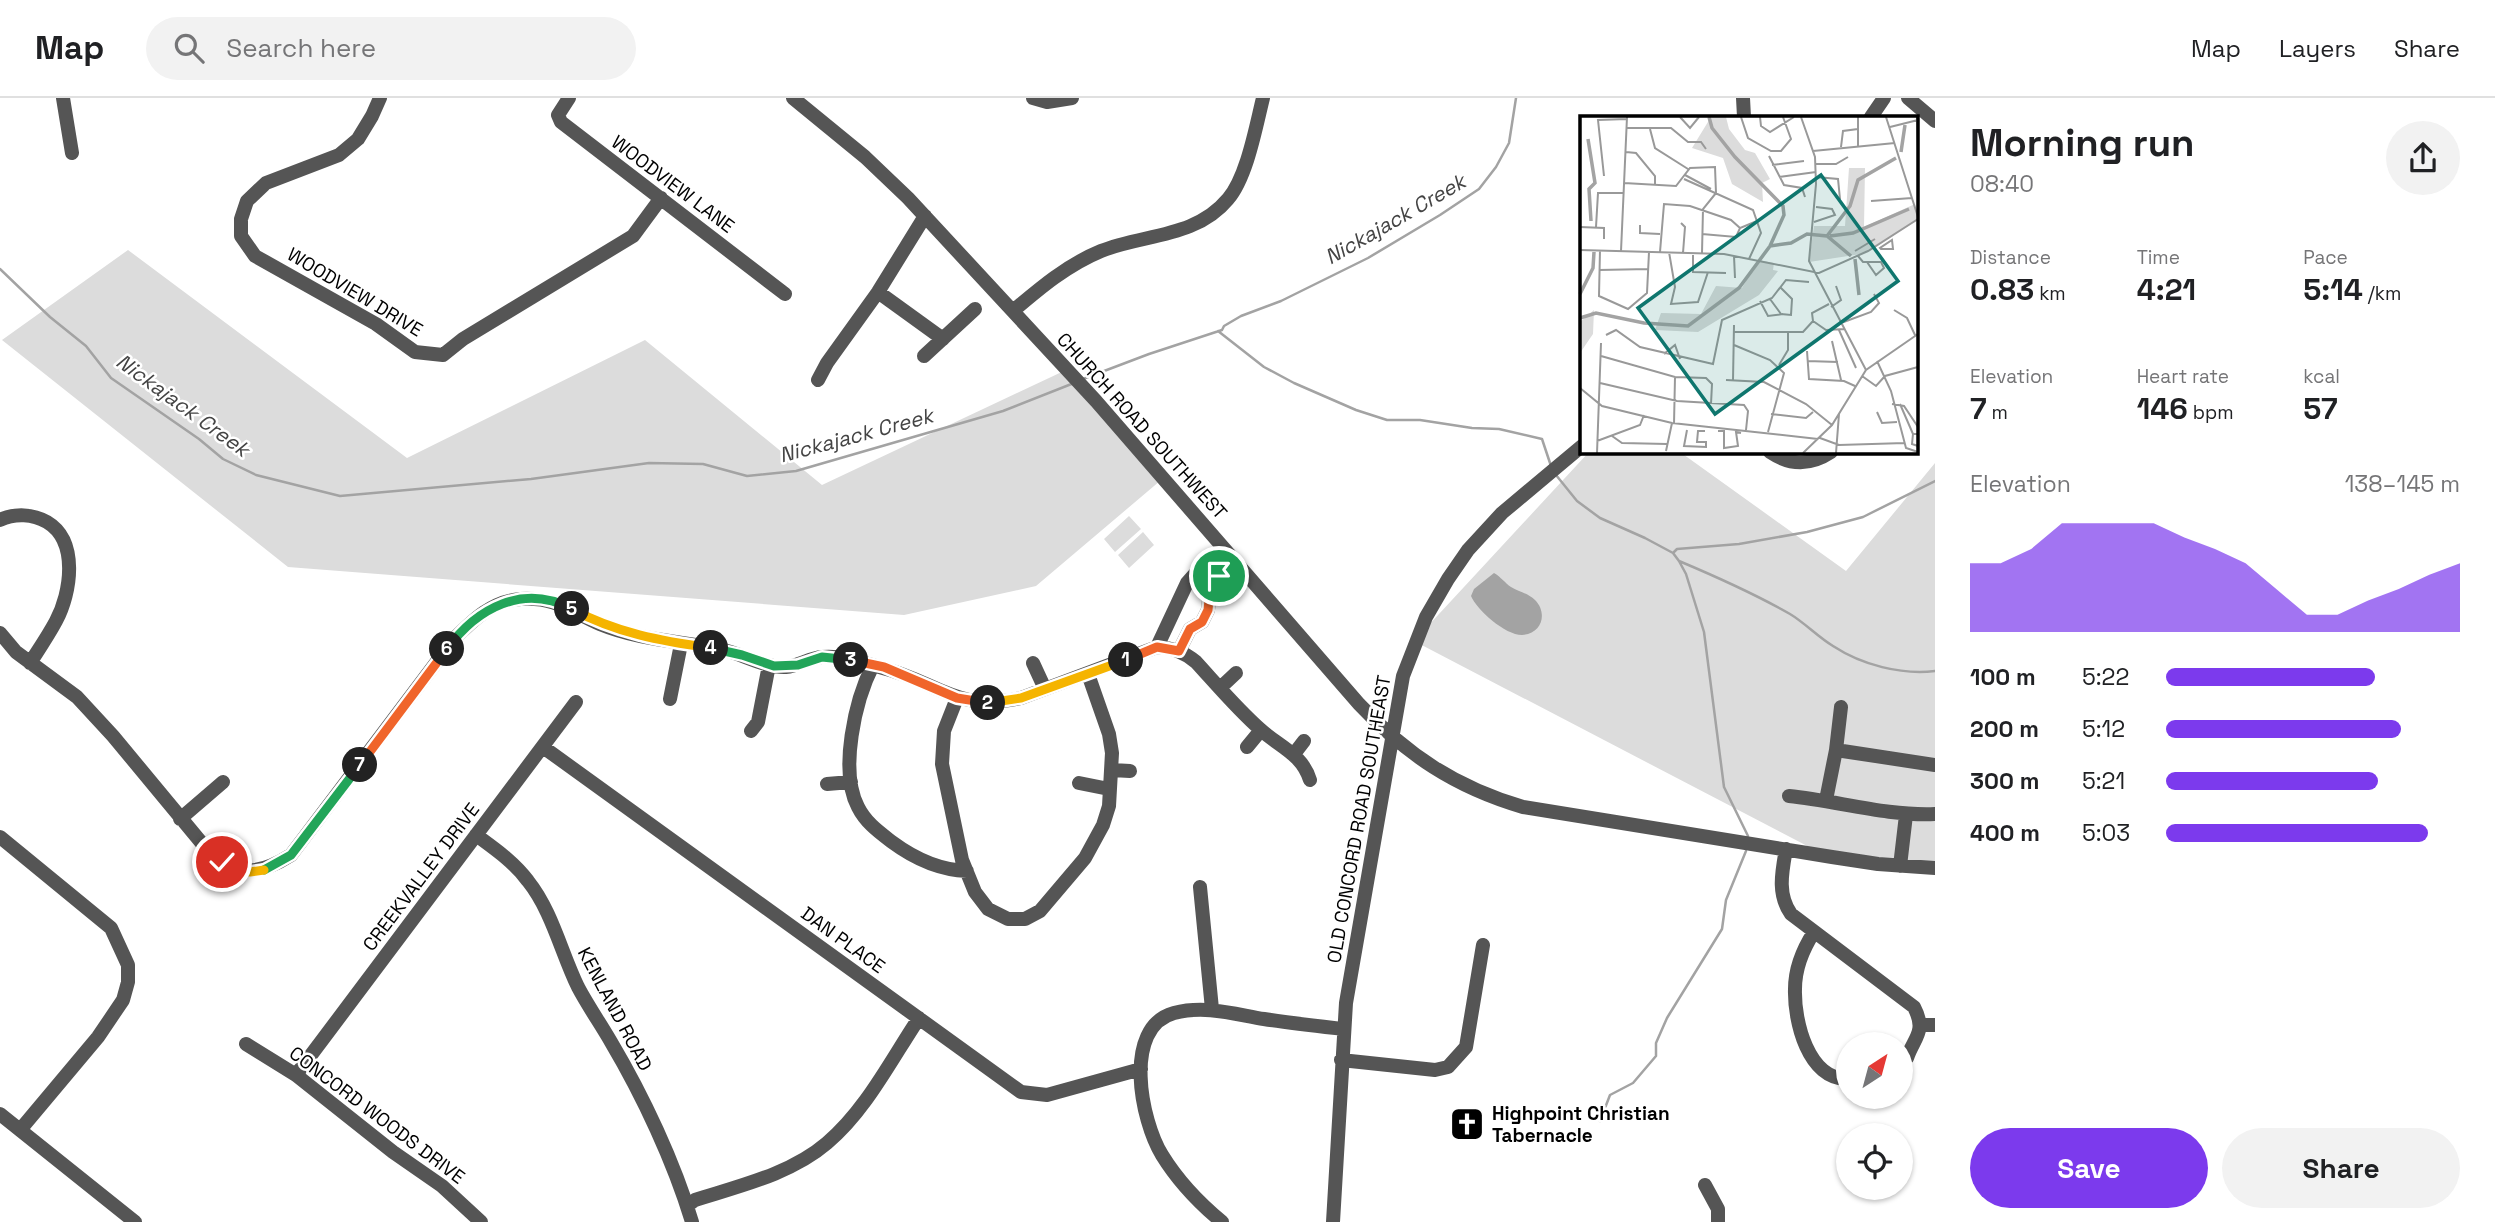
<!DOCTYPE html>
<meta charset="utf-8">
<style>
body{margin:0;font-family:"Space Grotesk",sans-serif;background:#f2f2f2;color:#202124;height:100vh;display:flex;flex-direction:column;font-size:26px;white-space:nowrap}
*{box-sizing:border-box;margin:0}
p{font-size:23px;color:#757577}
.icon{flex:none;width:38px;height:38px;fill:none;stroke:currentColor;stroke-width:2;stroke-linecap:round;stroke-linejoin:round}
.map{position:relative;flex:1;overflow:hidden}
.sheet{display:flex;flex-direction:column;background:#fff;width:560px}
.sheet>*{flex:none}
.needle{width:46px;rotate:36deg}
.fabs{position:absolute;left:1836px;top:934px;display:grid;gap:14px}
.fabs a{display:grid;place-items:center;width:77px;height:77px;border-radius:50%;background:#fff;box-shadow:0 2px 5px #0004;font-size:35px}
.pin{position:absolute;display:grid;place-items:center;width:60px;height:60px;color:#fff;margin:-30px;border:4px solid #fff;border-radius:50%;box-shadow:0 2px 7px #0007}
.km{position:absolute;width:35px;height:35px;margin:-18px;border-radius:50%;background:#222;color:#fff;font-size:19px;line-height:35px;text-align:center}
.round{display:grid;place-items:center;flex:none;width:74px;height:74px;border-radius:37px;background:#f2f2f2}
.head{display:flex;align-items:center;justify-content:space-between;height:119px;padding:0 35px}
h1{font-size:38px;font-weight:700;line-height:52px}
.figures{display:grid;grid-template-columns:repeat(3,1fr);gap:10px;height:119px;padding:7px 35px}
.figures div{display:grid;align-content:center}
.figures b{font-size:30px;font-weight:700}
.figures small{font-size:19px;font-weight:400}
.figures p{font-size:19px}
.chart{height:196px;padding:14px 35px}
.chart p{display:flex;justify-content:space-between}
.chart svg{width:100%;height:126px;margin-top:7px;fill:#7c3aed;opacity:.7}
.button{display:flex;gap:14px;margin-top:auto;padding:14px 35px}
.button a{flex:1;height:80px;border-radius:42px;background:#7c3aed;color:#fff;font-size:28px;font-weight:700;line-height:80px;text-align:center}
.button a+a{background:#f2f2f2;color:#202124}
ul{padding:0 35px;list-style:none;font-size:23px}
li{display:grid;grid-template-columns:112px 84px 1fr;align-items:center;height:52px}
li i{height:18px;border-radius:9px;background:#7c3aed}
header{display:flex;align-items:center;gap:42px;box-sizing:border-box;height:98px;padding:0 35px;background:#fff;border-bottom:2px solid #e0e0e0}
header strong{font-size:33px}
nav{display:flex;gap:38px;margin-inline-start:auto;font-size:24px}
.search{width:490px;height:63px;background:#f2f2f2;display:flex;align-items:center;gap:18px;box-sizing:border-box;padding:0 24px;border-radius:38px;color:#757577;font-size:26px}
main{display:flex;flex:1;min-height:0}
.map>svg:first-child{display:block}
.green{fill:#dcdcdc}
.water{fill:#a3a3a3}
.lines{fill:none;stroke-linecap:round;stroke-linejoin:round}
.stream{stroke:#a3a3a3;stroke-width:2.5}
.minor{stroke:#555;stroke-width:14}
.split-1-casing{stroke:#fff;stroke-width:14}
.split-2-casing{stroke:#fff;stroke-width:14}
.split-3-casing{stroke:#fff;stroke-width:14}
.split-4-casing{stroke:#fff;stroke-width:14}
.split-5-casing{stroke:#fff;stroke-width:14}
.split-6-casing{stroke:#fff;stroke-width:14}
.split-7-casing{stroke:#fff;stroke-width:14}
.split-8-casing{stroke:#fff;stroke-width:14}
.split-9-casing{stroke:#fff;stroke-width:14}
.split-1{stroke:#f0652b;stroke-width:9}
.split-2{stroke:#f5b400;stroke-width:9}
.split-3{stroke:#f0652b;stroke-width:9}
.split-4{stroke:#22a559;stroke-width:9}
.split-5{stroke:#f5b400;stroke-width:9}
.split-6{stroke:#22a559;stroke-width:9}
.split-7{stroke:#f0652b;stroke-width:9}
.split-8{stroke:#22a559;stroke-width:9}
.split-9{stroke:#f5b400;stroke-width:9}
.labels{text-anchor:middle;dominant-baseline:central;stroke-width:5;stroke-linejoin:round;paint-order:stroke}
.street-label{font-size:19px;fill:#000;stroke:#fff}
.poi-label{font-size:19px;font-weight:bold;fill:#000;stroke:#fff;text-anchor:start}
.water-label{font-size:21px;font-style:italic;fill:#444;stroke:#fff}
.inset-river{fill:none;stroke:#a3a3a3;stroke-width:3.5}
.inset-road{fill:none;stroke:#999;stroke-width:2}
.view{fill:#0f766e;fill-opacity:0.15;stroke:#0f766e;stroke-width:3.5}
.inset-edge{fill:none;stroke:#000;stroke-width:3.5}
</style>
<header>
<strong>Map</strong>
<div class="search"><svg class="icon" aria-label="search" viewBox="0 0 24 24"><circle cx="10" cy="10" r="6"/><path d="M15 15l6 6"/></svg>Search here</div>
<nav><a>Map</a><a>Layers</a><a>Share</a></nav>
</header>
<main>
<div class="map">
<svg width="1935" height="1124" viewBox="0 0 1935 1124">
<rect width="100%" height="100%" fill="#fff"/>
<path class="green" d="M128,152L407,360L645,242L822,387L1066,272L1167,377L1036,488L904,517L288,469L2,242Z
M1589,354H1680L1846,473L1935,365V769L1813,751L1414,543Z
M1129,418L1141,431L1115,454L1104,441Z
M1143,434L1154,447L1129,470L1118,457Z"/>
<path class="water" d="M1494,475C1501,479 1505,485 1511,489C1519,494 1528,495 1535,502C1548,515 1542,536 1522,537C1505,537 1477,512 1471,498L1474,491Z"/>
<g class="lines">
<path class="stream" d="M0,171L50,219L86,248L111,280L199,341L223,361L256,377L340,398L531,381L649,365L703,366L747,378L796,373L1003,313L1074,285
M1218,233L1264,269L1294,285L1356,312L1387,322H1420L1472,330L1499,331L1542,341L1551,368
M1083,281L1149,256L1222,232L1224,228L1241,218L1281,203L1368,160L1440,117L1479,91L1496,69L1509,45L1516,0
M1556,377L1577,403L1600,420L1645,440L1673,455L1679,463L1686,476L1704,534L1724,689L1748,738
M1673,455L1677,451L1739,446L1807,434L1863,419L1935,383
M1679,463C1717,479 1755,496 1790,516C1805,525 1818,539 1833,548C1862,567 1901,577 1935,573
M1600,1023L1610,997L1633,985L1656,958V945L1667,920L1722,831L1726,802L1746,753"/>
<path class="minor" d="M63,0L72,55
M380,0L372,18L358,41L339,57L266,85L247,103L241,121V138L255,158L376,226L415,254L443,257L463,241L633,138L661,100
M569,0L558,17L561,24L785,196
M793,0L865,59L908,100L1096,303L1359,606C1407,657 1455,689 1523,709L1832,759L1878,766L1935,770
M1033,0L1047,4L1072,0
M1743,0L1744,19
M1908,0L1935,23
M1871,19L1884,0
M878,194L943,241
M1013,213C1040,190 1067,167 1101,153C1143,136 1196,140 1228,101C1247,79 1256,28 1263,0
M924,258L975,211
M818,282L827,265L878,194L925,118
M1770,354C1791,368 1810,368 1831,354
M0,422C15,415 33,416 47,424C79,443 71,495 56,523C48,538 39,551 30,565
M0,535L16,554L77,599L113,638L205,749C236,777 255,780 291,757L454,541C473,522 492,503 521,501C557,499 570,513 600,526C639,542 679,543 720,551C741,555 764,570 786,569C799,568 809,560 822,559C840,557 862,564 879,569C937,583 955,615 1021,600L1157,549C1173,550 1184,554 1196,564C1217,587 1238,612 1261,632C1280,649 1302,656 1310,682
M1157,549L1187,485L1203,467L1229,456
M1179,553L1190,531L1202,524L1208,512L1210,492L1229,456
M1033,565L1045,591
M873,567C855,602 839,673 858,709C866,725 879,734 892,744C915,761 939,772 967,773
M1220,590L1236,575
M957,600L944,633L942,666L962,762L975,794L988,811L1008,821H1025L1040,813L1085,760L1103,727L1109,708L1112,655L1109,636L1088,576
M670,601L681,546
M751,633L758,624L769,567
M543,649L1021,994L1047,997L1141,971
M1247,649L1261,632
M1836,652L1935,667
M1294,656L1304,643
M1112,672L1130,673
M1079,685L1109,691
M827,686L851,684
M1789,698C1838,703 1886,718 1935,716
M1826,702L1836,652L1841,609
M180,721L223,684
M476,737C495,751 514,764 528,783C552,813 561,854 578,889C588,908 600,925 611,944C643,998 674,1064 692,1124
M0,739L111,830L128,867V884L123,902L98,939L20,1032
M1786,751C1782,774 1777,796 1791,816L1914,909C1927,934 1914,939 1907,960L1900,964
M1900,768L1906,717
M1200,789L1212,911
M1814,834C1803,851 1795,870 1795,891C1794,923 1808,982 1848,981
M1921,927H1935
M246,946L296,977L393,1054L442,1088L481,1124
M1341,962L1435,972L1448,969L1466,949L1483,847
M296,977L576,604
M0,1016L135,1124
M1705,1087L1718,1111V1124
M687,1108L695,1102C739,1088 791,1076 827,1045C866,1012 891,962 919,920
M1222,1124C1199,1105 1178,1083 1162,1057C1141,1023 1122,929 1174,915C1205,907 1234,916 1264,921C1290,925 1317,928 1343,931
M1333,1124L1346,905L1403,578L1426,519L1448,481L1468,452L1502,415L1582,348"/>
</g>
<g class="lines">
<g class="split-1-casing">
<path id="split-1" d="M1126,562L1157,549L1179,553L1190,531L1202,524L1208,512L1210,492L1219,478"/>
</g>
<g class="split-2-casing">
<path id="split-2" d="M988,605L1021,600L1126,562"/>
</g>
<g class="split-3-casing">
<path id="split-3" d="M851,562L884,569L957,600L988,605"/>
</g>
<g class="split-4-casing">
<path id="split-4" d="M711,550L742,557L774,568L798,567L822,559L851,562"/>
</g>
<g class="split-5-casing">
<path id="split-5" d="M572,511C616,535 661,543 711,550"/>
</g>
<g class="split-6-casing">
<path id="split-6" d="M447,551C477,510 523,485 572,511"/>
</g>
<g class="split-7-casing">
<path id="split-7" d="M360,667L447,551"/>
</g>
<g class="split-8-casing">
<path id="split-8" d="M264,772L291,757L360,667"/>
</g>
<g class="split-9-casing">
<path id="split-9" d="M222,764L250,774L264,772"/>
</g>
<use href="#split-1" class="split-1"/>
<use href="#split-2" class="split-2"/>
<use href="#split-3" class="split-3"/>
<use href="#split-4" class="split-4"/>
<use href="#split-5" class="split-5"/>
<use href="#split-6" class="split-6"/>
<use href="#split-7" class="split-7"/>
<use href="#split-8" class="split-8"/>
<use href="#split-9" class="split-9"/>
</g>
<defs>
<g id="church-square" transform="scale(1.75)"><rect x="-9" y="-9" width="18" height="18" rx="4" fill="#000" stroke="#fff"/><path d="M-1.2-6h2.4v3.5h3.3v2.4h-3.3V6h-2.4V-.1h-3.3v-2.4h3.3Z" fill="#fff"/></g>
</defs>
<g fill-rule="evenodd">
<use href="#church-square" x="1467" y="1026"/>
</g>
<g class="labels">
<g class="street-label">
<text transform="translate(673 86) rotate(37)">WOODVIEW LANE</text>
<text transform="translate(355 194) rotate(31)">WOODVIEW DRIVE</text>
<text transform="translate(1142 328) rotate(48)">CHURCH ROAD SOUTHWEST</text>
<text transform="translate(1359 721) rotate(-80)">OLD CONCORD ROAD SOUTHEAST</text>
<text transform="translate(421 779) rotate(-53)">CREEKVALLEY DRIVE</text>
<text transform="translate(843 842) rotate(36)">DAN PLACE</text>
<text transform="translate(615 911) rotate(62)">KENLAND ROAD</text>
<text transform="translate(377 1017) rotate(37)">CONCORD WOODS DRIVE</text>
</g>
<g class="poi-label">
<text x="1492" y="1015">Highpoint Christian<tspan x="1492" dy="22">Tabernacle</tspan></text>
</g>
<g class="water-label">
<text transform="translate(1395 121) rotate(-30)">Nickajack Creek</text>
<text transform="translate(183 307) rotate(36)">Nickajack Creek</text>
<text transform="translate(856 337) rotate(-15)">Nickajack Creek</text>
</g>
</g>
<g transform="translate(1580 18)">
<rect width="338" height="338" fill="#fff"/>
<path d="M131,1H146L149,13L165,34L175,37L190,63L182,67L183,86L152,68L143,42L112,32ZM269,52H285L284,111L335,88L338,104L281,138L229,146L234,110H265ZM178,144L194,147L193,154L198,155L179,179L118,216L75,214L81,197L121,198L136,170L162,172ZM14,194L13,218L0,237V206Z" fill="#dcdcdc"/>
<path class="inset-river" d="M8,23L15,67L9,73L11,105M321,36L325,9M247,120L270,90L278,64L316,42M250,120L273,117L329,93M190,130L211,127L227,118L247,120L271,140M275,143L279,179M0,178L13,152L14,136M0,202L16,197L64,207L108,210L159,172L190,130L204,99L203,90L155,41L132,12L129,1"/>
<path class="inset-road" d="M100,1L110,12L119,1M161,1L168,22L191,35H201L211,23L203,1M180,1L181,10L190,16L214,1M221,1L235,41L236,68L229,145L286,254M278,1V30M306,1L338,101M337,1L338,35M310,11L338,4M47,12H91L108,26H121L126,33M70,13L75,32L108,53M261,31L263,15L278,13M233,35L315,27M46,36L56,37L75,60V69M189,40L204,69L222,72L225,81M235,48H256L268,41M192,49L224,45M105,59L131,73M24,60L18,4L47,3M199,61L236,56M236,61L258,63L260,83M104,63L173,94L181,117L169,143M44,67L96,70L110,52L135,51L136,77M291,85L332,82M234,106L255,99L252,93L236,91M101,107L105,111L103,137M60,109V117L80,118M0,111L24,112V123M16,111L18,77H44M122,118L156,121L160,112L177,105M312,124L313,133H301L300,132ZM0,134L144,138L239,157L288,135L338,103M20,134L19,180L48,193L67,177L69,136M41,135L47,1M275,135L295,123M80,136L84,88L110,90L151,104L160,112M89,136L95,171L91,188L118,186L128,156M113,137V156L146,157M122,137L123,93L136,77M154,140L155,162M278,140L283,146H301L304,152L296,159L287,146M19,154L69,153M190,183L201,198L211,199L212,183L201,172M180,185L188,200L203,198M249,188L232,197L233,205L246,214L265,213M251,191L261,184L256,170M314,194L327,202L335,219M261,207L291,196L299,187L294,178M259,214L276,252M154,216H223L233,205M26,219L36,214L60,231L133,248L142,204L192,182L206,164L229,166M252,225L261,264M154,229L190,244L204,257L188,316M227,235L229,263L264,265L275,270M84,238L95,229L100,243M21,240L95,261L126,262L132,268L131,288M227,245L258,246M297,245L311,275L326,332L338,336M199,249L208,234V216M282,260L296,270L305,260L338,251M146,264L184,266L226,288L252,309M153,264L154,209M20,267L97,285L164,289L168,295L166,314M0,272L22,290L92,307L238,323M312,288L324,290L338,311M320,288L333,318M297,296L302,307L317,306M191,298L226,302L233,296M94,308L95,261M107,314L104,330L126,331V326H117L118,315H125M138,315H144V332L158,330L156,316L161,317M338,318H333L332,328L338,330M32,320L42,327L87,328M240,322L259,329L325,327M17,325L60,309L64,299M86,335L92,307M17,337L21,227M223,337L252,309L286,254L338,218M256,337L259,298"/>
<path class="view" d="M241,59L318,165L135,298L58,192Z"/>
<rect width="338" height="338" class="inset-edge"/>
</g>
</svg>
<div class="fabs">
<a><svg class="needle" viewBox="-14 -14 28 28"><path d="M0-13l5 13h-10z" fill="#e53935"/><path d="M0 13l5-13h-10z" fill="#757577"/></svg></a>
<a><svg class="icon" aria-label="locate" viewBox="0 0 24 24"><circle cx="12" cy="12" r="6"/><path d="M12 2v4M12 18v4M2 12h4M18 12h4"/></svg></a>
</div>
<div class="pin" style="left:1219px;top:478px;background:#1e9e55"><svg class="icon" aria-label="arrive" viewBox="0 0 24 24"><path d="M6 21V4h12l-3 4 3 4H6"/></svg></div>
<div class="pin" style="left:222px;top:764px;background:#d93025"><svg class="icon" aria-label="check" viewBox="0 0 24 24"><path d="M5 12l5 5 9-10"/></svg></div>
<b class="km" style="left:1126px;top:562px">1</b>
<b class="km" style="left:988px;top:605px">2</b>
<b class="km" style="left:851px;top:562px">3</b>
<b class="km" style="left:711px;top:550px">4</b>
<b class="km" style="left:572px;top:511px">5</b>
<b class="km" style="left:447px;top:551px">6</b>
<b class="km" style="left:360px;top:667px">7</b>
</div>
<section class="sheet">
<div class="head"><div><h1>Morning run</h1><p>08:40</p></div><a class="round"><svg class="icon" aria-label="share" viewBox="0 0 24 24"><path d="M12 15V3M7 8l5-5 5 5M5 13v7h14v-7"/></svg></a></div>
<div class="figures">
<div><p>Distance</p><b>0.83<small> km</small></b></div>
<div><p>Time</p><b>4:21</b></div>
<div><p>Pace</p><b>5:14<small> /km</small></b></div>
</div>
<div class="figures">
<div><p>Elevation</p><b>7<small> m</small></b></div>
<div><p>Heart rate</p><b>146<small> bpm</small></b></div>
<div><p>kcal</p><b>57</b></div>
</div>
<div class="chart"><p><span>Elevation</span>138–145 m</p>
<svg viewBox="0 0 160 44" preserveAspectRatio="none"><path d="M0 44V20L10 20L20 15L30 6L40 6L50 6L60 6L70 11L80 15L90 20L100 29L110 38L120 38L130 33L140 29L150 24L160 20V44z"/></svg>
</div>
<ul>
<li><b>100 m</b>5:22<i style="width:71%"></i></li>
<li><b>200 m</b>5:12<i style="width:80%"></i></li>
<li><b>300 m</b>5:21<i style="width:72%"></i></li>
<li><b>400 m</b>5:03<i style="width:89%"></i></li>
</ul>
<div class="button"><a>Save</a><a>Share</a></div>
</section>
</main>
